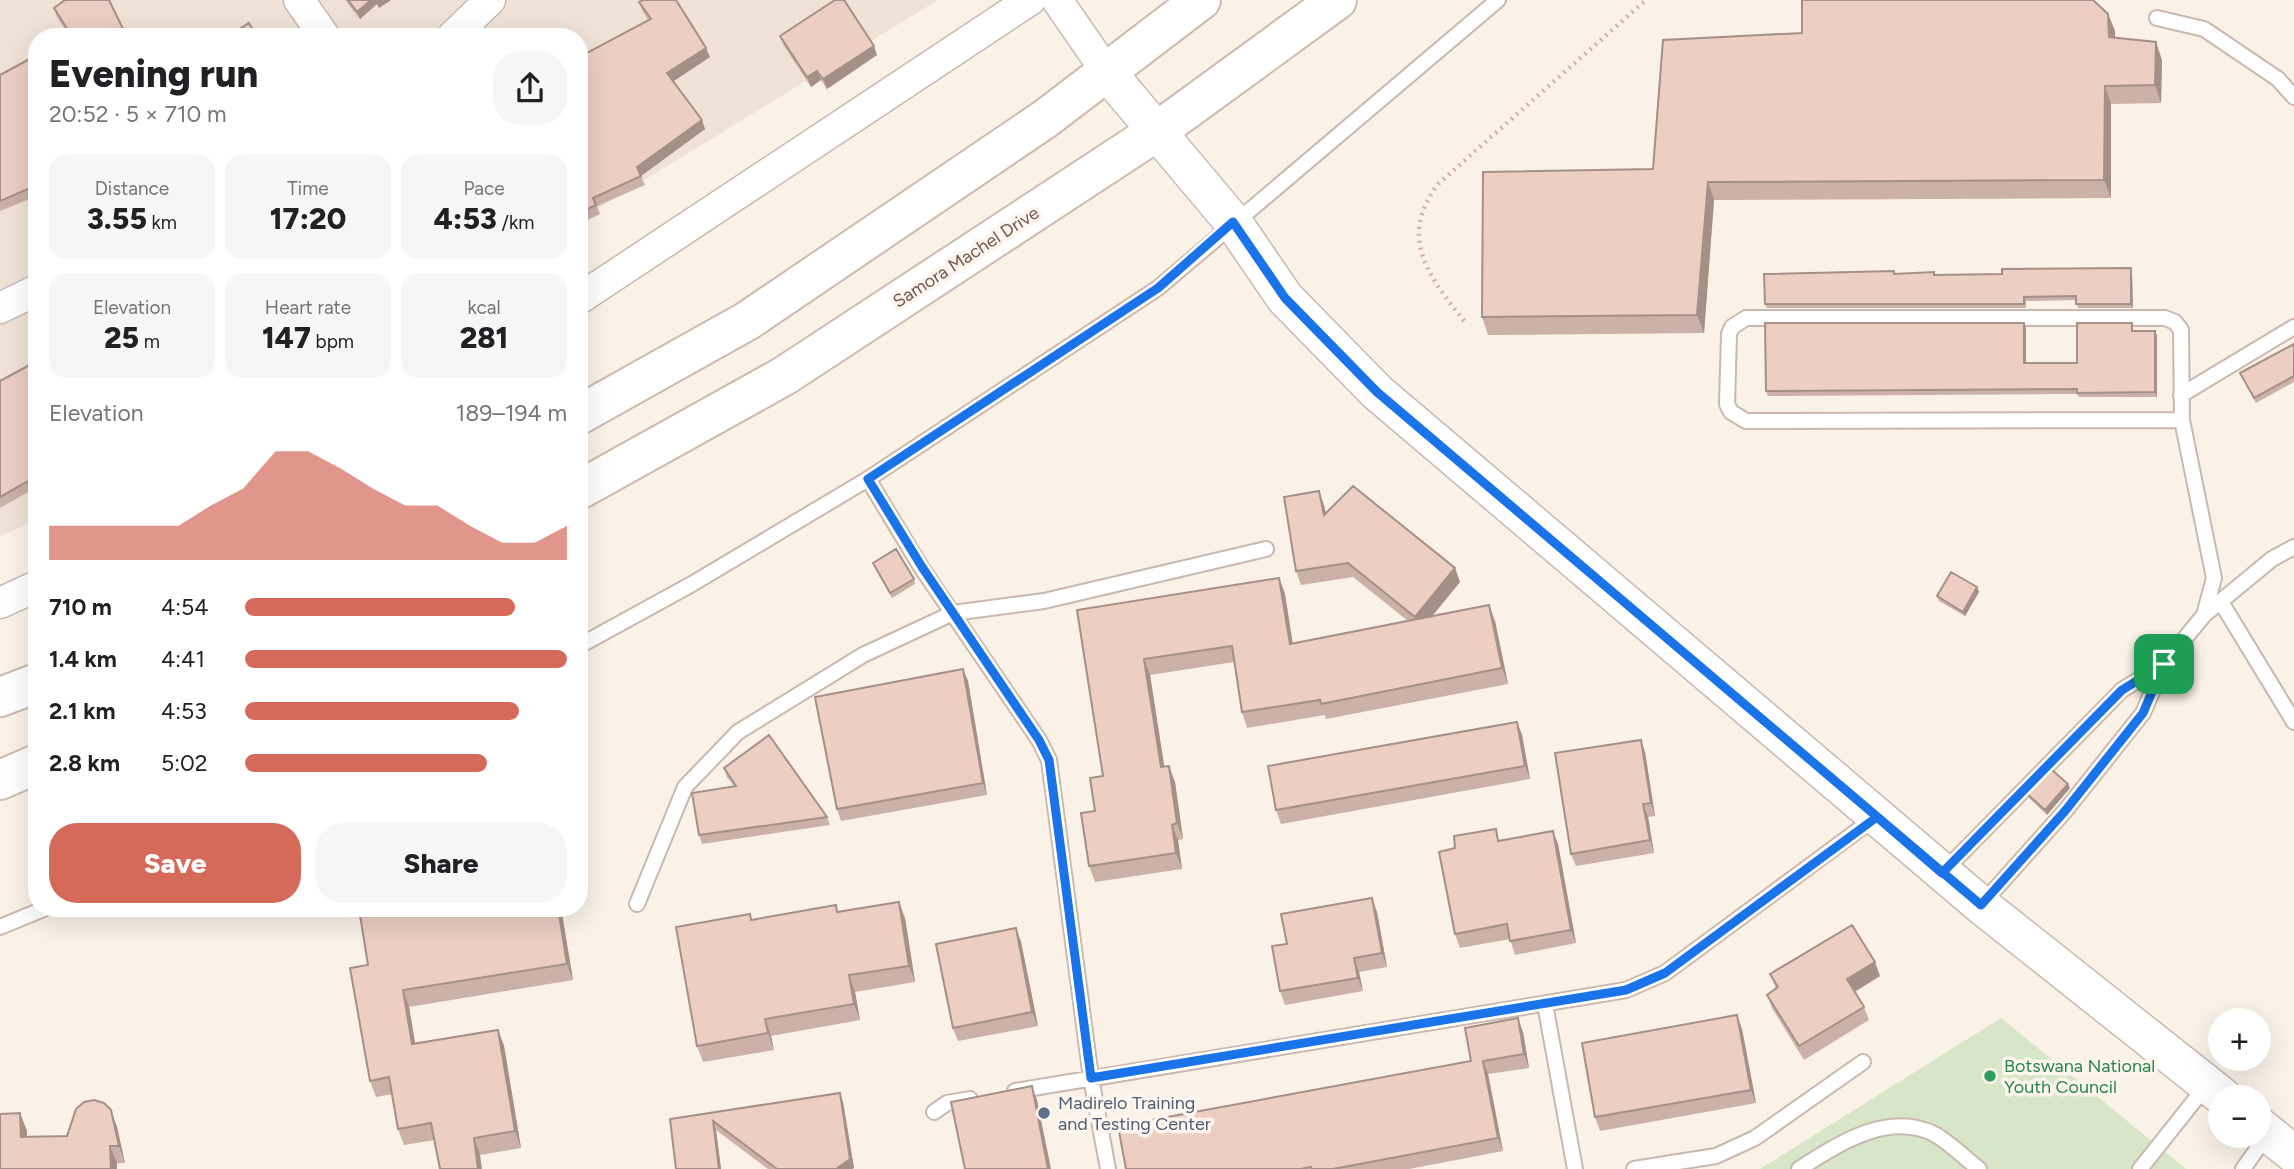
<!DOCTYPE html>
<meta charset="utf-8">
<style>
body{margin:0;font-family:Figtree,sans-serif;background:#f6f6f6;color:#202124;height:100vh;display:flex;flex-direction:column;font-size:26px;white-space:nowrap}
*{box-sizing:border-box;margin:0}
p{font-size:23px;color:#757577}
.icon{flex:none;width:38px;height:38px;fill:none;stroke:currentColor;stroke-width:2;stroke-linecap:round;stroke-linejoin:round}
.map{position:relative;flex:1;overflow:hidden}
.side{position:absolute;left:28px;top:28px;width:560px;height:889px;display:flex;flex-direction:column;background:#fff;border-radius:28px;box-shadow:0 7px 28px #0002}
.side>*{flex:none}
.controls{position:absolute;left:2208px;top:1008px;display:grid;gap:14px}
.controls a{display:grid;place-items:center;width:63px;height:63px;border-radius:50%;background:#fff;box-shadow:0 7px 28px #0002;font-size:35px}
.pin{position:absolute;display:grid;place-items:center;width:60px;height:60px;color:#fff;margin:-30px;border-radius:14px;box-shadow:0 4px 10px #0006}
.round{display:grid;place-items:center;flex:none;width:74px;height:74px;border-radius:28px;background:#f6f6f6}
.head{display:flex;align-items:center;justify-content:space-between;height:119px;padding:0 21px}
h1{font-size:38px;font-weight:800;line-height:52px}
.stats{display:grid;grid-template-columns:repeat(3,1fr);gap:10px;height:119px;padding:7px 21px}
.stats div{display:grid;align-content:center;border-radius:18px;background:#f6f6f6;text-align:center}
.stats b{font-size:30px;font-weight:800}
.stats small{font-size:19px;font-weight:400}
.stats p{font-size:19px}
.chart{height:196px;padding:14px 21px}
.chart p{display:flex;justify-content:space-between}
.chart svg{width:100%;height:126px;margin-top:7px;fill:#d56a5b;opacity:.7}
.button{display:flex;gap:14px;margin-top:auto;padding:14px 21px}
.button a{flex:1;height:80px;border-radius:28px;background:#d56a5b;color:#fff;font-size:28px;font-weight:800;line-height:80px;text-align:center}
.button a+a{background:#f6f6f6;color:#202124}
ul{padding:0 21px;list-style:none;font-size:23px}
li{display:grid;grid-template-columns:112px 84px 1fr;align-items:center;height:52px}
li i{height:18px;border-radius:9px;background:#d56a5b}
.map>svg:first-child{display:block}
.residential{fill:#f0e2d6}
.green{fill:#d7e6c7}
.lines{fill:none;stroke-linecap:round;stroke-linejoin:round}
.service-casing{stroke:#cab8af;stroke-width:18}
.minor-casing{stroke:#cab8af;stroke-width:33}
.tertiary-casing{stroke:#cab8af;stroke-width:40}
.secondary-casing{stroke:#cebaaf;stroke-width:42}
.path{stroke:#d0b2a5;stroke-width:4.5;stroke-dasharray:2 5;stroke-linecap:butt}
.service{stroke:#fff;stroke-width:14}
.minor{stroke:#fff;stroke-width:30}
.tertiary{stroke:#fff;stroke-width:37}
.secondary{stroke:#fff;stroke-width:38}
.wall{fill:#cbb1a7}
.shaded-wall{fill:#a59088}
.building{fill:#eccec2;stroke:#a59088;stroke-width:2}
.route-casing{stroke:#fff;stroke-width:14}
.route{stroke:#1a73e8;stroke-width:9}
.leisure-dot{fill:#2e9e5b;stroke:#fdf5ed;stroke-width:2.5}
.service-dot{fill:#5c6f8a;stroke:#fdf5ed;stroke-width:2.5}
.labels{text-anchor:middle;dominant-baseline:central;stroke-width:7;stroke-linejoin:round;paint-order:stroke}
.street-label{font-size:18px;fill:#70574f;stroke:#fdf5ed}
.leisure-label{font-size:18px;fill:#27864d;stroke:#fdf5ed;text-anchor:start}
.service-label{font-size:18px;fill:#4e5e75;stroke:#fdf5ed;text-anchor:start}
</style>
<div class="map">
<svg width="2294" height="1169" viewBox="0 0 2294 1169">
<rect width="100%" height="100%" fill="#faf1e7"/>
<path class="residential" d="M0,0H938L579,220V37H37V520L0,536Z"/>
<path class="green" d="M2001,1018L2186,1169H1760Z"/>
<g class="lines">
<g class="service-casing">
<path id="service" d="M2157,18L2204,29L2278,79L2294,97
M2181,395L2294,327
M2182,420L1746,421L1731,412L1727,404L1729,334L1732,327L1746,318H2165L2175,322L2181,330L2182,420L2214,578L2204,615
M868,479L921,567L1039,740L1049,760L1091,1078L1108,1169
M2221,602L2294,722
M579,646L692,584L868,479L1158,288L1498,0
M1943,872L2122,690L2164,664
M637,904L685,787L738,732L863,655L953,613L1044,601L1266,549
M1982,904L2065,811L2143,713L2164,664L2204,615L2272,559L2294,547
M0,927L46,908
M1545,1004L1575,1169
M1015,1091L1626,990L1665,973L1876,817
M934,1112L947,1103L970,1099
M1634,1169L1716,1156L1755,1138L1863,1062
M1799,1169C1838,1144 1889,1110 1936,1135C1951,1144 1965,1158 1979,1169
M2140,1169L2206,1086
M2243,1169L2267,1135"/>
</g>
<g class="minor-casing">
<path id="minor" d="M299,0L325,37
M1057,0L1106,71
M452,37L490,0
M579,299L1030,0
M0,308L37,290
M0,603L37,586"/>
</g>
<g class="tertiary-casing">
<path id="tertiary" d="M1106,71L1233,222L1285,298L1377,392L1981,905L2223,1097
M2259,1126L2294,1154"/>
</g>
<g class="secondary-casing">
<path id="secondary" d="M579,415L747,321L1045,119L1201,0
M579,490L784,376L1156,132L1337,0
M0,697L37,683
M0,780L37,764"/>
</g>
<path class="path" d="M1464,321C1428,275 1398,238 1438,184L1646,0"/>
<use href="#service" class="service"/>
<use href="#minor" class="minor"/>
<use href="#tertiary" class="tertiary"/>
<use href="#secondary" class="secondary"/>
</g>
<path class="wall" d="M345,0H391L379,8L377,4L360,19Z
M639,2L710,57L673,81L705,129L641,176L645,185L597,206L600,214L579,224V57L648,20L643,12Z
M54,8L127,37L70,36L57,17Z
M2108,14L2115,31V38L2162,60L2161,103L2111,104V198L1714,200L1704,333L1488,335L1482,317L1653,169L1802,33Z
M780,36L877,55L827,89L821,80L811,87L784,46Z
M37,55V196L0,211V75Z
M1934,272L1935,275L2132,273L2133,308H2078L2076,300L2026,301V308H1767L1765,304L1895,274Z
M2026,328V363H2077L2133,328V331H2155L2157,336V397H2079L2077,394L1768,396L1766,391Z
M2294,344V382L2256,403L2240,373Z
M37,361V487L0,508V381Z
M1324,505L1326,513L1455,568L1460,582L1432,616L1495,621L1508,684L1326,719L1325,715L1247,728L1242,712L1234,662L1150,675L1164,767L1175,782L1183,839L1178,840L1182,869L1095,882L1089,866L1095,811L1103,776L1077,610L1279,578L1285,594L1293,644L1408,621L1353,577L1301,585L1296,571Z
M873,563L914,579L915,584L892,598Z
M1977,587L1979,592L1965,616L1939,601L1937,596Z
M963,669L968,681L987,795L841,821L837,809Z
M1517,722L1522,735L1530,779L1281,824L1276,810Z
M1645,752L1655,816L1648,817L1654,853L1576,866L1571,854Z
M724,768L827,817L830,825L702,844L699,835L734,786L727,777Z
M2070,788L2047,815L2029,798L2027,794Z
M1500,840L1558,844L1576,943L1515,955L1510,939L1460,948L1455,934Z
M561,908L573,980L409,1007L415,1043L498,1030L504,1046L521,1148L480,1155L435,1140L404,1145L398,1129L392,1094L376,1097L370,1081L368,965Z
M839,912L905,918L915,982L855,992L860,1020L771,1036L774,1050L703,1062L697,1046L750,914L752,920Z
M1377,912L1387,967L1359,972L1363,991L1285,1005L1280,991L1287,944Z
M1016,928L1021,942L1038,1026L958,1041L953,1028Z
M1770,974L1880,976L1855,992L1864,1007L1869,1020L1804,1060L1772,1008L1767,995L1776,989Z
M1742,1029L1756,1103L1600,1131L1595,1117Z
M1523,1032L1529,1068L1488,1074L1503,1151L1409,1169H1126L1471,1061Z
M843,1102L854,1168L852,1169H768L716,1130L721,1169H676L670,1119Z
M20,1113L27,1131V1137L67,1136L117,1127L125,1163L0,1169Z"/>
<path class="shaded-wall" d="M371,0H391L379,8L377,4L360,19L357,12Z
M2108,14L2115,31V55L2109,37Z
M2156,42L2162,60L2161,103L2155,85Z
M874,46L877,55L827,89L823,79Z
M706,48L710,57L671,83L667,73Z
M817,71L821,80L811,87L807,77Z
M2105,86L2111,104V198L2104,180Z
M702,120L705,129L641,176L637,167Z
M1708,182L1714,200L1704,333L1697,315Z
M2131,268L2132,273L2133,308L2131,304Z
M2024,323L2026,328V367L2024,363Z
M2155,331L2157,336V397L2155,392Z
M1319,491L1324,505L1329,529L1324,515Z
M1455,568L1460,582L1420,631L1415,617Z
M1279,578L1285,594L1295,660L1290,644Z
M1977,587L1979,592L1965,616L1963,612Z
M1489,605L1495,621L1508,684L1502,668Z
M1144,659L1150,675L1167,783L1161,767Z
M963,669L968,681L987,795L983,783Z
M1517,722L1522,735L1530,779L1525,766Z
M1641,740L1645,752L1655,816L1651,803Z
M1169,766L1175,782L1183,839L1177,823Z
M2068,784L2070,788L2047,815L2045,810Z
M1643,804L1648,817L1654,853L1650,840Z
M1172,825L1178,840L1182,869L1176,853Z
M1553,831L1558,844L1576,943L1571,930Z
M1372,898L1377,912L1387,967L1382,953Z
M899,902L905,918L915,982L909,966Z
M558,908H561L573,980L567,964Z
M1016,928L1021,942L1038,1026L1032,1012Z
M1354,958L1359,972L1363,991L1358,978Z
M1875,962L1880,976L1852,993L1847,979Z
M849,975L855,992L860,1020L854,1004Z
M403,990L409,1007L418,1060L412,1044Z
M1737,1015L1742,1029L1756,1103L1751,1090Z
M1518,1018L1523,1032L1529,1068L1524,1054Z
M765,1019L771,1036L774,1050L768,1033Z
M498,1030L504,1046L521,1148L515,1131Z
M1483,1061L1488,1074L1503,1151L1498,1138Z
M1032,1086L1037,1100L1051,1169H1048Z
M840,1093L843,1102L854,1168L852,1169H836Z
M111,1110L117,1127L125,1163L119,1146Z
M20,1113L27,1131V1154L21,1137Z
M713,1121L716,1130L721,1169H719Z
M474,1138L480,1155L482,1169H478Z
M110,1146L117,1163V1169H111Z"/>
<path class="building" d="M65,0H109L127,37H69L71,35L54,8Z
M348,0H371L357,12Z
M643,0H676L706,48L667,73L702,120L637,167L641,176L593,198L596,205L579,213V57L651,19L639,2Z
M835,0H844L874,46L823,79L817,71L807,77L780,36Z
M1802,0H2093L2108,14L2109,37L2156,42L2155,85L2105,86L2104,180L1708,182L1697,315L1482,317L1483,172L1653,169L1663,40L1802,33Z
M249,23L257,37H227Z
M37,55V185L0,201V75Z
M2131,268V304H2076V296L2024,297V304H1765L1764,274L1894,271V274L1934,272V275L2002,274V269Z
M1765,323H2024V363H2077V323H2132V331H2155V392L2077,393V389L1766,391Z
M2294,344V376L2254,398L2240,373Z
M37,361V476L0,497V381Z
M1353,486L1455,568L1415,617L1348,563L1296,571L1284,497L1319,491L1324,515Z
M896,549L914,579L890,593L873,563Z
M1951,572L1977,587L1963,612L1937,596Z
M1279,578L1290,644L1489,605L1502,668L1321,704L1320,700L1242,712L1232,646L1144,659L1161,767L1169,766L1177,823L1172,825L1176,853L1089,866L1081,813L1095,811L1090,778L1103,776L1077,610Z
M963,669L983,783L837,809L815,697Z
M1517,722L1525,766L1276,810L1268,766Z
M769,735L827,817L699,835L692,793L736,786L724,768Z
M1641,740L1651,803L1643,804L1650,840L1571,854L1555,753Z
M2051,769L2068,784L2045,810L2027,794Z
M1496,829L1498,841L1553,831L1571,930L1510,941L1507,924L1455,934L1439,852L1455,848L1454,836Z
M1372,898L1382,953L1354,958L1358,978L1280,991L1272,946L1287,944L1281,914Z
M899,902L909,966L849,975L854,1004L765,1019L768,1033L697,1046L676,927L750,914L751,920L836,905L837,912Z
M391,908H558L567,964L403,990L412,1044L498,1030L515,1131L474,1138L478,1169H440L431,1123L398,1129L389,1077L370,1081L350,968L368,965L360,915L391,910Z
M1852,925L1875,962L1847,979L1864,1007L1799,1046L1767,995L1778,987L1770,974Z
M1016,928L1032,1012L953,1028L936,944Z
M1737,1015L1751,1090L1595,1117L1582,1043Z
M1518,1018L1524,1054L1483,1061L1498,1138L1333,1169H1312L1311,1167L1301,1169H1126L1118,1126L1471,1061L1465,1028Z
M1032,1086L1048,1169H965L951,1102Z
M840,1093L850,1159L836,1169H777L713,1121L719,1169H676L670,1119Z
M94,1100L104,1103L111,1110L119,1146H110L111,1169H0V1114L20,1113L21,1137L67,1136L76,1109L84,1102Z"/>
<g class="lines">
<g class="route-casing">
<path id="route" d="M2164,664L2122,690L1942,873L1877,817L1665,973L1626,990L1091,1078L1049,760L1039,740L922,567L868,479L1158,288L1233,222L1285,298L1377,392L1981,905L2065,811L2143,713L2164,664"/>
</g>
<use href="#route" class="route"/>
</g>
<circle class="leisure-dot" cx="1990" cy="1076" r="7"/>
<circle class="service-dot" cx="1044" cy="1113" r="7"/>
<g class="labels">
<g class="street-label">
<text transform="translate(966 257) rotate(-33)">Samora Machel Drive</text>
</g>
<g class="leisure-label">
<text x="2004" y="1066">Botswana National<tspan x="2004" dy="21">Youth Council</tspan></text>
</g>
<g class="service-label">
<text x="1058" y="1103">Madirelo Training<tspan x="1058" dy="21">and Testing Center</tspan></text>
</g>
</g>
</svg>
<div class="controls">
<a>+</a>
<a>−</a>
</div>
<div class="pin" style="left:2164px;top:664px;background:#1e9e55"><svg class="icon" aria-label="arrive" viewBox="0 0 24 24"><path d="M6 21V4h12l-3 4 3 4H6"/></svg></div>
<section class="side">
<div class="head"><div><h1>Evening run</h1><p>20:52 · 5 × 710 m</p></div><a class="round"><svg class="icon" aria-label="share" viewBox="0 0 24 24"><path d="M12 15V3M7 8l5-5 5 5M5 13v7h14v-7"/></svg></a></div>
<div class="stats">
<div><p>Distance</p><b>3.55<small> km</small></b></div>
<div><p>Time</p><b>17:20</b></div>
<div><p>Pace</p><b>4:53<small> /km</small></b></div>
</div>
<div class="stats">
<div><p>Elevation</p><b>25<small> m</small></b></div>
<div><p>Heart rate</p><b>147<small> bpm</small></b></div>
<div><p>kcal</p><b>281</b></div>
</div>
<div class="chart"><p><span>Elevation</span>189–194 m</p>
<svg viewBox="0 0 160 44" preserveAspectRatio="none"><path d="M0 44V32L10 32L20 32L30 32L40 32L50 25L60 19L70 6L80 6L90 12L100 19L110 25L120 25L130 32L140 38L150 38L160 32V44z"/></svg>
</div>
<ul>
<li><b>710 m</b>4:54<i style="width:84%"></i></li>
<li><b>1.4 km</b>4:41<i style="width:100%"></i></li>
<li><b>2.1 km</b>4:53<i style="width:85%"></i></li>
<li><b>2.8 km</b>5:02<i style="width:75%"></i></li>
</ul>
<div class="button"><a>Save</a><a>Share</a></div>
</section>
</div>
